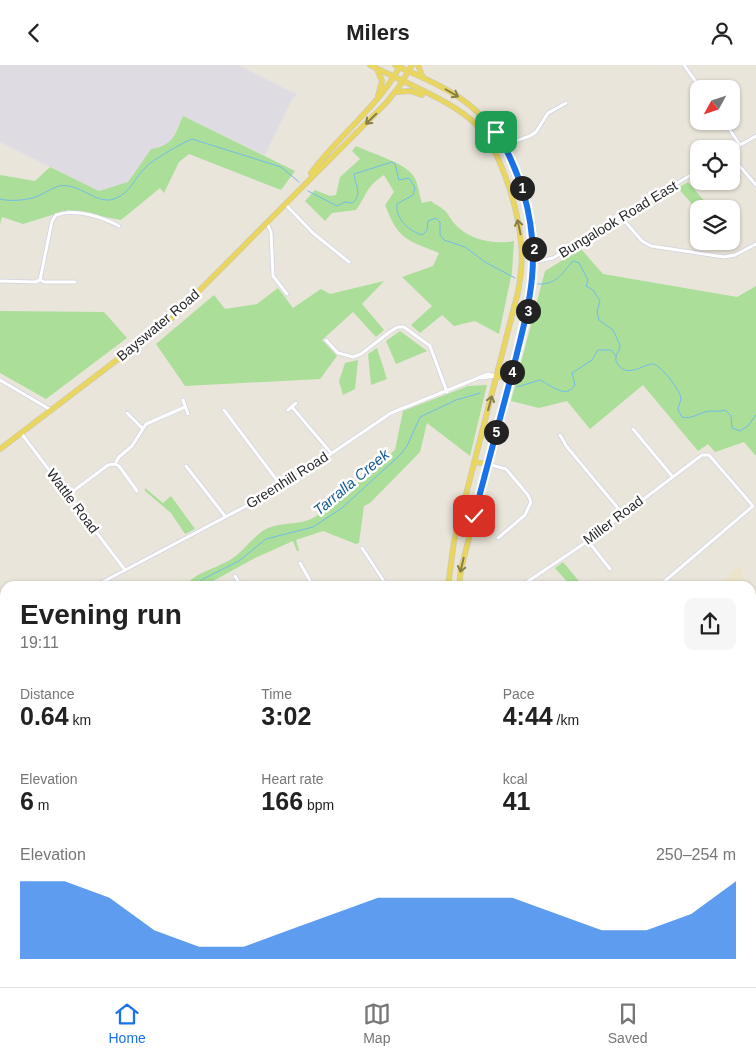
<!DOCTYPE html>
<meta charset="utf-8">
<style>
body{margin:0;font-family:Helvetica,sans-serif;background:#f6f6f6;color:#222;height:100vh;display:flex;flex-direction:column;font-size:19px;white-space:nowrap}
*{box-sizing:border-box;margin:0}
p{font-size:16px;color:#767676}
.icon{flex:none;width:28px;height:28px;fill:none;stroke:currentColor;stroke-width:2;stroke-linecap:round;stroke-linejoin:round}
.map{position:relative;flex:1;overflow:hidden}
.side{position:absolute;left:0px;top:516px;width:756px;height:406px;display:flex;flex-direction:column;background:#fff;border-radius:15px 15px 0 0;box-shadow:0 1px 4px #0004}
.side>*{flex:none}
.needle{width:32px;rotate:230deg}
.controls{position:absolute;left:690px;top:15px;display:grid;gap:10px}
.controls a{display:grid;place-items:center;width:50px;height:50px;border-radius:10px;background:#fff;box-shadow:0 1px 4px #0004;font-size:25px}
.pin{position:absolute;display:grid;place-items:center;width:42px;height:42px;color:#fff;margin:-21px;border-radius:10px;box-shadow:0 2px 8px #0006}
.km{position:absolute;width:25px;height:25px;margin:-12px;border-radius:50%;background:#222;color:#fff;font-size:14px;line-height:25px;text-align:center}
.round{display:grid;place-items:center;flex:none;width:52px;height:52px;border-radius:10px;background:#f6f6f6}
.summary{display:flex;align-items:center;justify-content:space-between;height:85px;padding:0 20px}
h1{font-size:28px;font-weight:600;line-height:38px}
.stats{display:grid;grid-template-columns:repeat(3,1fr);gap:8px;height:85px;padding:5px 20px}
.stats div{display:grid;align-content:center}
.stats b{font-size:25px;font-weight:600}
.stats small{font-size:14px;font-weight:400}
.stats p{font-size:14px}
.chart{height:140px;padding:10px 20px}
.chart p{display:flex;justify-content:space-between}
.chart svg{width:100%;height:90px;margin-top:5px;fill:#1a73e8;opacity:.7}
header{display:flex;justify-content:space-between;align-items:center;height:65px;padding:0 20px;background:#fff;font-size:22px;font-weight:600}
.menu{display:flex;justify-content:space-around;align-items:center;height:70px;border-top:1px solid #e0e0e0;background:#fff;font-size:14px;color:#767676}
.menu a{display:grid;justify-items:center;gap:2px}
.menu .on{color:#1a73e8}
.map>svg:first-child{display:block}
.industrial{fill:#dedbe3}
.education{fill:#ebe4ca}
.green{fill:#aade99}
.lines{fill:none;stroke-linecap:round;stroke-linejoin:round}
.stream{stroke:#72bde8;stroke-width:1}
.street-casing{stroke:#d0d2e1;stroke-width:4.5}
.primary-casing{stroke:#c7c7c7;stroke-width:6}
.street{stroke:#fff;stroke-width:3}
.primary{stroke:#e9d661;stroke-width:5}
.oneway{stroke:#887f44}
.route-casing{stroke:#fff;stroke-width:10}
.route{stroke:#1a73e8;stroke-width:6}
.labels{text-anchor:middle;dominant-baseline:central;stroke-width:5;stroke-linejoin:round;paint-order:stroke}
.street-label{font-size:14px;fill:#282828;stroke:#fff}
.water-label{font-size:15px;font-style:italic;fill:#145a91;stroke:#fff}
</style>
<header><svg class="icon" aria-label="back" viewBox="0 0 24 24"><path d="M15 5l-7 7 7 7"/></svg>Milers<svg class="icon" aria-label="person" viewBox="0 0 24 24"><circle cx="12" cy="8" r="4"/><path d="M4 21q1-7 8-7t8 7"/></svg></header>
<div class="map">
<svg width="756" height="922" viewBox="0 0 756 922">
<rect width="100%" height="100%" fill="#eae5da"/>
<path class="industrial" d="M0,0H238L297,30L292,34L265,90L183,51L171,76L166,82L151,84L128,117L99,126L0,77Z"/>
<path class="education" d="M740,501L747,521H716Z
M751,533L756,546V666L751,668Z"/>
<path class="green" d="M183,51L295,106L281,125L189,89L179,97L164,128L160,123L121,155L68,145L23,159L2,152L0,159V110L35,116L50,102L99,126L128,117L151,84C174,80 174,71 183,51Z
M356,81C371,88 402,97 412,109C418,115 419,130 422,138L431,136C435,140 440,141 444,145C448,148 450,153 453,157C468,175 493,180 514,176L512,207L499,269L475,256L454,261L442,250L420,268L411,260L432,241L402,212L433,201L439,188C406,174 399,176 385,140L394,127L384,110C365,123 368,128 356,145L332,148L325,156L305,136L315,125L330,131L336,130L340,112L360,94L352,86Z
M688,117L711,144H699V147L678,123Z
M581,184L603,209L737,232L756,221V391L744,377L715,387L708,379L698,386L643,320L590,364L567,336L539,343L511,336L545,206Z
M384,216L362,239L384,265L376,272L353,247L322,275L337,291L320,314L185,321L156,279L214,230L225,244L257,239L278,223L293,243L321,224L330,229Z
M0,246L104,247L127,273L46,334L0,308Z
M400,266L427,286L396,299L386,276Z
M377,283L387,314L371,320L368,289Z
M358,295L355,324L343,330L339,316L345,298Z
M487,320L470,391L427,358L420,387L370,438L364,441L359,478L356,479L323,466L296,475L299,486H297L293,476L255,493L204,521H184C199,506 212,505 230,495C244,487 253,470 268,463C282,457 300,460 313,453C345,436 366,406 395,385L403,346L468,321Z
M145,423L163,438L171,431L195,464L185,469L171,448L145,426Z
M563,497L583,521H571L555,503Z"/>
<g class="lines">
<path class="stream" d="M308,126L337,141L345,137L352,138C363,130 355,119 354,109L392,97L395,99L399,115L409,113L415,123L413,130L397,139C395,153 409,167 423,170L427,165L428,156L436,153L440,157V170L444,175L465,182L485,197L515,213
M0,134C10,137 29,135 38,131C45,128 52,123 59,121C79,117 96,140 114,134C131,128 134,113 146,102C152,95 184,77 192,74L281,102L299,117
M538,219C557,220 562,208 573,196L579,198L588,215L586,221L593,225L600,236L597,247L599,255L613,265L620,280C620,287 613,291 617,298C627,314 641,300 653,299C660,299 681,326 681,334C680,338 678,342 678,345L682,352C691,355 700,347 710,346C716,346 719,347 725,345L731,351L732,363L740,366L748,361L756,350
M517,322L540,315C551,320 566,335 575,320L572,308L592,295L598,285H611L616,291
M195,521L203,514L239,496L266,474L313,462L342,443L401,389L407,381L420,352L456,335L480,328
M0,675L5,674"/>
<g class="street-casing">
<path id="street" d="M684,0L701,24
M724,56L740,80
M504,80L530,71L536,67L548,48L566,38
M731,85L756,71
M731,91L756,120
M285,139L313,168L349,197
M621,152L642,176L651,181L724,192L735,190L756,179
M267,158L271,167L273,211L287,229
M534,197L553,193L699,105
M40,215L44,217H75
M0,216L35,217L40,215L52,156L56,150C76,143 102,152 119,161
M326,275L338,288L353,292L361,289L391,266L398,262H404L430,281L447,327
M481,313L497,311
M0,315L51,345
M183,335L188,349
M292,342L331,388
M224,345L282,422
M288,345L296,338
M127,348L142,363
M633,364L672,411
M21,368L125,505
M560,370L567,382L622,448
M115,399L119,401L137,426
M488,399L506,404L528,430L531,437L525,450L498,473
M186,401L225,451
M68,430L108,400L115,399L119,392L132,381L146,359L185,342
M588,476L610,504
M362,483L387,521
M300,498L313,521
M235,511L241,521
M95,521L282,422L391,348L488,309L496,311
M521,521L588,476L702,390H709L753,441L659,521
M0,564L5,573
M751,675L756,673
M0,734L5,742
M0,907L5,903
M115,918L118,922
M362,918L364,922
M78,922L83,918
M181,922L186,918
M290,922L296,918
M408,922L414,918
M522,922L527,918
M688,922L694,918
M720,922L721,918"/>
</g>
<g class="primary-casing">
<path id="primary" d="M370,0C399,15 447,34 470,54C499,77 518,142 521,178C523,195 521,211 518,227L454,476L448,521
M395,0C416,10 440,19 460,33C525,78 543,170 528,243L461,504L459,521
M418,0L423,13
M377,4L382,16L378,31
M396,27L410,26L422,30
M311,108C339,70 378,42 400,1
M497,311L510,314
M0,384L172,253L386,38L399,22L412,0
M474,397L488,399
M576,918L578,922
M591,918L592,922"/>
</g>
<use href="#street" class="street"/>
<use href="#primary" class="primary"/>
</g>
<defs><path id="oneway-shaft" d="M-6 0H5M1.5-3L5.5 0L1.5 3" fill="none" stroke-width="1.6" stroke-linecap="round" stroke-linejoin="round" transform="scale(1.25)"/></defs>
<g class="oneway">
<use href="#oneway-shaft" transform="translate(452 28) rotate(30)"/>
<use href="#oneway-shaft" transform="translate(371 54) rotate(136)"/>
<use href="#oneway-shaft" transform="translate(519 162) rotate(-102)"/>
<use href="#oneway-shaft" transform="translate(490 338) rotate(-75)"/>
<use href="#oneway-shaft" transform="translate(462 500) rotate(103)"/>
</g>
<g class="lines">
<g class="route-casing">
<path id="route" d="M474,451C486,405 499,358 511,312C528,243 544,197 523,126C516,105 508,85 496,67"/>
</g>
<use href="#route" class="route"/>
</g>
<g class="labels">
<g class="street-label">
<text transform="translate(618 154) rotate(-31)">Bungalook Road East</text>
<text transform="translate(158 260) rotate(-40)">Bayswater Road</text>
<text transform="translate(287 415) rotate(-32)">Greenhill Road</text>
<text transform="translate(73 436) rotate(53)">Wattle Road</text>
<text transform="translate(613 455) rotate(-37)">Miller Road</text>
</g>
<g class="water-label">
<text transform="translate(351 417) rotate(-40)">Tarralla Creek</text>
</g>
</g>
</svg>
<div class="controls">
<a><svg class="needle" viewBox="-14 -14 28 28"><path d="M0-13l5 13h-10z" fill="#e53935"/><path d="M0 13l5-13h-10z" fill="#767676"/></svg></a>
<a><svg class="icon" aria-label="locate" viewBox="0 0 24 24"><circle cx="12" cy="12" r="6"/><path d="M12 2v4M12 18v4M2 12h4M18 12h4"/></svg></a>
<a><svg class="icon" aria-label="layers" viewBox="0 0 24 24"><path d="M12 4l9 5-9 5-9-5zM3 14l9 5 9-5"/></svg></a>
</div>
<div class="pin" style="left:496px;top:67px;background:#1e9e55"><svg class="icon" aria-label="arrive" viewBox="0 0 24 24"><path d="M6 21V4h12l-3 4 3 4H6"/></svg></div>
<div class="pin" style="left:474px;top:451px;background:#d93025"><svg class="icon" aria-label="check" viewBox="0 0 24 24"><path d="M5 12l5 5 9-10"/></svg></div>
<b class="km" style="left:522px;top:123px">1</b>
<b class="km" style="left:534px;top:184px">2</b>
<b class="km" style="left:528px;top:246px">3</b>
<b class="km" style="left:512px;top:307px">4</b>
<b class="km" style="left:496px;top:367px">5</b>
<section class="side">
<div class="summary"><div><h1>Evening run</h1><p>19:11</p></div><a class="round"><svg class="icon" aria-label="share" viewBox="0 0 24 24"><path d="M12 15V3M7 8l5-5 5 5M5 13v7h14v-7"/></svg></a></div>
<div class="stats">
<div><p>Distance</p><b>0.64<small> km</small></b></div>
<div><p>Time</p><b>3:02</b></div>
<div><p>Pace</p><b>4:44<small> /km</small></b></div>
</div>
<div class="stats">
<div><p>Elevation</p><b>6<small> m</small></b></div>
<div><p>Heart rate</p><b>166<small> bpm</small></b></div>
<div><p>kcal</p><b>41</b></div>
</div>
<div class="chart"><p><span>Elevation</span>250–254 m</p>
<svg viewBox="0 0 160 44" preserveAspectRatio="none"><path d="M0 44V6L10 6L20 14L30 30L40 38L50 38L60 30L70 22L80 14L90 14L100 14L110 14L120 22L130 30L140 30L150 22L160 6V44z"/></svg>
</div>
</section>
</div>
<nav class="menu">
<a class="on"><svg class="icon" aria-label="home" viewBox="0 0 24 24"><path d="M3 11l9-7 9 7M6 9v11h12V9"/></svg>Home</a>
<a><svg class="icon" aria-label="map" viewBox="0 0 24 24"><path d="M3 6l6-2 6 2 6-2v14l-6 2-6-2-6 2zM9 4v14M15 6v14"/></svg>Map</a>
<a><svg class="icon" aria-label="saved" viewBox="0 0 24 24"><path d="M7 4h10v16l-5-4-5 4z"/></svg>Saved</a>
</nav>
